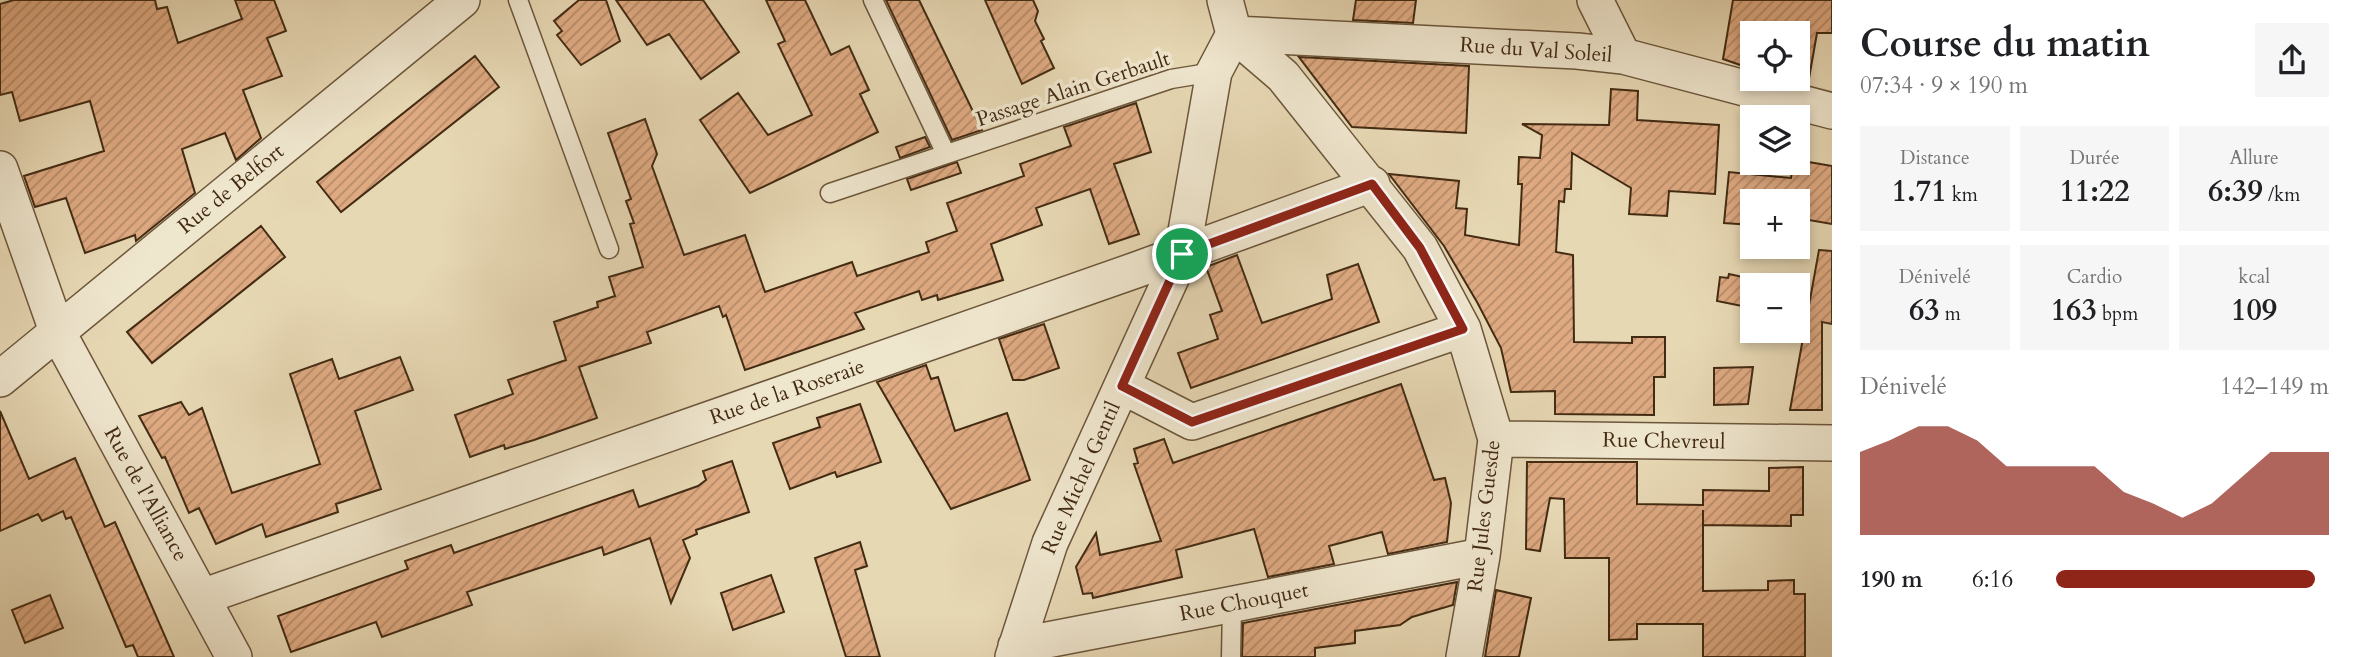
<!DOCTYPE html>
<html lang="fr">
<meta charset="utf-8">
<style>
body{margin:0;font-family:Cardo,serif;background:#f6f6f6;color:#202124;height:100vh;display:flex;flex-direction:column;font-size:26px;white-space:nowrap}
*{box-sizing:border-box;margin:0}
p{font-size:23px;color:#757577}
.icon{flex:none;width:38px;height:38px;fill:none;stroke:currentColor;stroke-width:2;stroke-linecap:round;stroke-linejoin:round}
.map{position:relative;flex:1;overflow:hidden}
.panel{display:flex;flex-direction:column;background:#fff;width:525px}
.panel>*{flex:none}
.controls{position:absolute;left:1740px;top:21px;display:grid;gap:14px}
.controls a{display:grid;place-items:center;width:70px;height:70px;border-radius:0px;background:#fff;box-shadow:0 4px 10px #0003;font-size:35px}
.pin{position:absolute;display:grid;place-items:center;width:60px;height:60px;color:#fff;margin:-30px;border:4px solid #fff;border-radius:50%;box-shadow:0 2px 7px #0007}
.round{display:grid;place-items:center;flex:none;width:74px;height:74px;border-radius:0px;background:#f6f6f6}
.head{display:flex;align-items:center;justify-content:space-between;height:119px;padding:0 28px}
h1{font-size:38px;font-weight:700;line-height:52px}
.metrics{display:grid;grid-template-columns:repeat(3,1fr);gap:10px;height:119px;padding:7px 28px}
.metrics div{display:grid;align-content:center;border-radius:0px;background:#f6f6f6;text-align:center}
.metrics b{font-size:30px;font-weight:700}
.metrics small{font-size:19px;font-weight:400}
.metrics p{font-size:19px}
.chart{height:196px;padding:14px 28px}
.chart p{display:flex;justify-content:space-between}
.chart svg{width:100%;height:126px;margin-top:7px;fill:#8f2418;opacity:.7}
ul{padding:0 28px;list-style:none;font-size:23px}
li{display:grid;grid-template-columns:112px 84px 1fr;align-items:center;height:52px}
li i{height:18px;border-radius:9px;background:#8f2418}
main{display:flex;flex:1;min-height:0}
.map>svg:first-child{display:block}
.building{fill:url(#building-hatch);stroke:#432b13;stroke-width:2}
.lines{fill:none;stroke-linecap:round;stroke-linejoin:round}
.lane-casing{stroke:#6c563b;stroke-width:21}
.street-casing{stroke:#6c563b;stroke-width:38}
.lane{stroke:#efe6ce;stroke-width:18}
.street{stroke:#efe6ce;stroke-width:35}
.route-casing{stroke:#fff;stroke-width:14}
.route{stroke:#8f2418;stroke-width:9}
.labels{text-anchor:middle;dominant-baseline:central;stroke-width:7;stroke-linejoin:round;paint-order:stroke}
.street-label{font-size:21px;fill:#432b13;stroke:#efe6ce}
</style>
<main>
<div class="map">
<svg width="1832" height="657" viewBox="0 0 1832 657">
<defs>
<pattern id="building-hatch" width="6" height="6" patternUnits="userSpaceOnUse" patternTransform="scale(1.75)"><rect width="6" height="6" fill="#dfaa82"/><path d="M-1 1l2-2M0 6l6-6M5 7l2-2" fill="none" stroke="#b68b69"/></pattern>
</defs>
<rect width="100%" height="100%" fill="#e7d8b4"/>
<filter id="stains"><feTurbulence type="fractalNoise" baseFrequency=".00286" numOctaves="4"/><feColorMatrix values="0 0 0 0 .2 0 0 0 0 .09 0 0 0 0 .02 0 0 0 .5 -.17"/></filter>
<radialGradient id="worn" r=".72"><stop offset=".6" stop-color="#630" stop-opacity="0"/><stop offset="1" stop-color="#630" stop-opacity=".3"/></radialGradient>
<path class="building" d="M14,0H155L157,9L167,7L178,43L242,19L235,0H274L286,31L267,38L282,76L243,90L261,138L236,160L225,133L182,149L195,193L136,241L135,235L85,253L66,198L35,207L24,176L104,151L90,101L20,121L12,92L0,95V4Z
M579,0H606L620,41L581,65L557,35L562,31L554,21Z
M616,0H703L739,52L701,79L669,34L647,45Z
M766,0H805L831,55L849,46L869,90L860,94L878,132L750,193L700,120L738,93L768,135L812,115L778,44L785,41Z
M886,0H919L982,130L952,140Z
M985,0H1033L1038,11L1035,21L1044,39L1041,41L1054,68L1022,84Z
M1356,0H1416L1413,23L1353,20Z
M1733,0H1832V33H1817L1808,84L1789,79H1797V33H1752V69L1723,59Z
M475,56L499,87L341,212L317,182Z
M1299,57L1469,66L1466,133L1352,127Z
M1611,89L1638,91L1637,120L1719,125L1715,194L1669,191L1667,216L1629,214L1631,188L1572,153L1571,189H1565L1564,202L1559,201L1556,252L1573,255L1574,342L1632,343V337H1665V377H1654V415L1555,414V391L1511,392L1501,348L1477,302L1444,246L1389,174L1459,181L1456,208L1467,209L1465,235L1519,245L1522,184H1518L1519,157L1540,158L1542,135L1522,124L1609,125Z
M1136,103L1151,152L1114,164L1139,234L1109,244L1090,189L1036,208L1042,225L991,244L1003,280L938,300L937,295L922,300L919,291L855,313L864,329L745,370L726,315L723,317L719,306L647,332L651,343L579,367L597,418L534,440L505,449L504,445L470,457L455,415L513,394L508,380L566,360L554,322L598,307L597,302L615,296L609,277L643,267L630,224L634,223L626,201L631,199L608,133L645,119L657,154L652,166L684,255L745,235L765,292L852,262L857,276L929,252L926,242L957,231L947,203L1024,176L1020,164L1071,146L1064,127Z
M925,137L930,147L900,158L896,147Z
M1797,160L1832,166V224L1797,218V201H1752V225L1724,223L1729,172L1791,178L1793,163Z
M957,162L961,173L911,190L907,179Z
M261,226L285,257L152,363L127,332Z
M1819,250L1832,251V324L1822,322V410H1790Z
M1237,255L1262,323L1332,299L1327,275L1358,264L1379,322L1191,388L1178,353L1218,339L1210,315L1222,311L1206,267Z
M1729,274L1752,279V308L1717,301L1720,277L1728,278Z
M1044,324L1059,368L1024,380H1013L999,339Z
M400,357L413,390L355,411L381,489L336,504L338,512L266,537L262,524L216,544L199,508L189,513L165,457L162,458L139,416L181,402L189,415L202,408L232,493L320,464L290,374L332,359L339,379Z
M926,365L931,379L938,377L955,431L1007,413L1030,480L951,509L877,382Z
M1753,367L1748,404L1714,405V368Z
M1401,384L1434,480L1445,478L1451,503L1447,542L1388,554L1382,532L1329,546L1334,564L1268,577L1254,529L1176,550L1182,577L1093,598L1092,593L1083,594L1076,567L1096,533L1100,555L1161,541L1134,464L1138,463L1134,449L1164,439L1173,463Z
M860,404L881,462L837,477L835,472L790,489L773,443L820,427L817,418Z
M0,411L29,479L75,458L105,527L115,522L174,657H138L133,645L126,647L71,517L66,519L63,511L42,521L38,514L0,531Z
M732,461L749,512L696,530L697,534L683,540L690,558L671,603L650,538L604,555L602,547L467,592L472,605L382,637L376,622L291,652L278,616L408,569L405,561L451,545L454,553L633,490L639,507L698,486L706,480L703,471Z
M1527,462H1637V504L1703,505V490L1769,491V468L1803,467V515H1791V526L1703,525V510V591L1768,590V581L1794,580V594H1805V657H1703V624H1637V639L1609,640V558H1565L1564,499L1550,498L1540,551L1526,549Z
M860,542L867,566L855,570L880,657H846L815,558Z
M771,575L784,612L733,630L721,593Z
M1457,582L1453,605L1412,617L1400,625L1355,631V643L1315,648V657H1242L1243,623Z
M1496,590L1531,598L1519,657H1485Z
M50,595L63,628L25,643L12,610Z"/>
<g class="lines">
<g class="lane-casing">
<path id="lane" d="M518,0L609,249
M873,0L946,154
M830,193L1171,79L1214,72
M1231,657L1232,605"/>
</g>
<g class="street-casing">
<path id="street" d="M1225,0L1234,34L1283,76L1420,248L1463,329L1496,439L1482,556L1464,657
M1595,0L1623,56
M1234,34L1577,51L1623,56L1832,111
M0,169L57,331L234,657
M0,379L462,0
M1122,386L1192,422L1463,329
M1496,439L1832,443
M202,597L1136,270L1372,184
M1016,646L1482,556
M1013,657L1050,543L1182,254L1214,72L1234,34"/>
</g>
<use href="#lane" class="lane"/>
<use href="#street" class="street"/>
</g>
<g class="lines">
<g class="route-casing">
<path id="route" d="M1372,184L1420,248L1463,329L1192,422L1122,386L1182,254Z"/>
</g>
<use href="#route" class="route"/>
</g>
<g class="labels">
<g class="street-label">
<text transform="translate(1536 50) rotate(4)">Rue du Val Soleil</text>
<text transform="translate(1073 89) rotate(-18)">Passage Alain Gerbault</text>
<text transform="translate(231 189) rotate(-39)">Rue de Belfort</text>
<text transform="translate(787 392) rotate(-19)">Rue de la Roseraie</text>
<text transform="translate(1664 441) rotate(1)">Rue Chevreul</text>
<text transform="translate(1081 478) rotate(-66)">Rue Michel Gentil</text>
<text transform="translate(146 494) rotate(61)">Rue de l'Alliance</text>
<text transform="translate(1484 516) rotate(-83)">Rue Jules Guesde</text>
<text transform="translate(1244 602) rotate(-11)">Rue Chouquet</text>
</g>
</g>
<rect width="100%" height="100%" filter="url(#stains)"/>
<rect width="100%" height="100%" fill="url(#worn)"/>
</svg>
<div class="controls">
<a><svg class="icon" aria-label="locate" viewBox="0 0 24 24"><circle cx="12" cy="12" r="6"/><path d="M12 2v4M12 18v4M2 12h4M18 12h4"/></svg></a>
<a><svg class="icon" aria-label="layers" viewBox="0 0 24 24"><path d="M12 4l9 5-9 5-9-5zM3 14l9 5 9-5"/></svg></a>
<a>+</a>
<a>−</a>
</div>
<div class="pin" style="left:1182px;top:254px;background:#1e9e55"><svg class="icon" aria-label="arrive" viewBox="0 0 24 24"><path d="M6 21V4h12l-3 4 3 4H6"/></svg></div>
</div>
<section class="panel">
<div class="head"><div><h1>Course du matin</h1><p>07:34 · 9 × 190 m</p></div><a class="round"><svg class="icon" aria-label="share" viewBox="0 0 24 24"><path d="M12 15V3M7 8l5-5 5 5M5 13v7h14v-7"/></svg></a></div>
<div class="metrics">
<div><p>Distance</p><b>1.71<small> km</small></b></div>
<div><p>Durée</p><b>11:22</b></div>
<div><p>Allure</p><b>6:39<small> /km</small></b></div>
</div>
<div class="metrics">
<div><p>Dénivelé</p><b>63<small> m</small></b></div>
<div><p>Cardio</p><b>163<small> bpm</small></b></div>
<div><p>kcal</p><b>109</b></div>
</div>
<div class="chart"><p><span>Dénivelé</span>142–149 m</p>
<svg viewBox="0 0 160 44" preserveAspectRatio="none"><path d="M0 44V15L10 11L20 6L30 6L40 11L50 20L60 20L70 20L80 20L90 29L100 33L110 38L120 33L130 24L140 15L150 15L160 15V44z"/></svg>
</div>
<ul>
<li><b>190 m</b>6:16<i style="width:95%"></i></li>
</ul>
</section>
</main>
